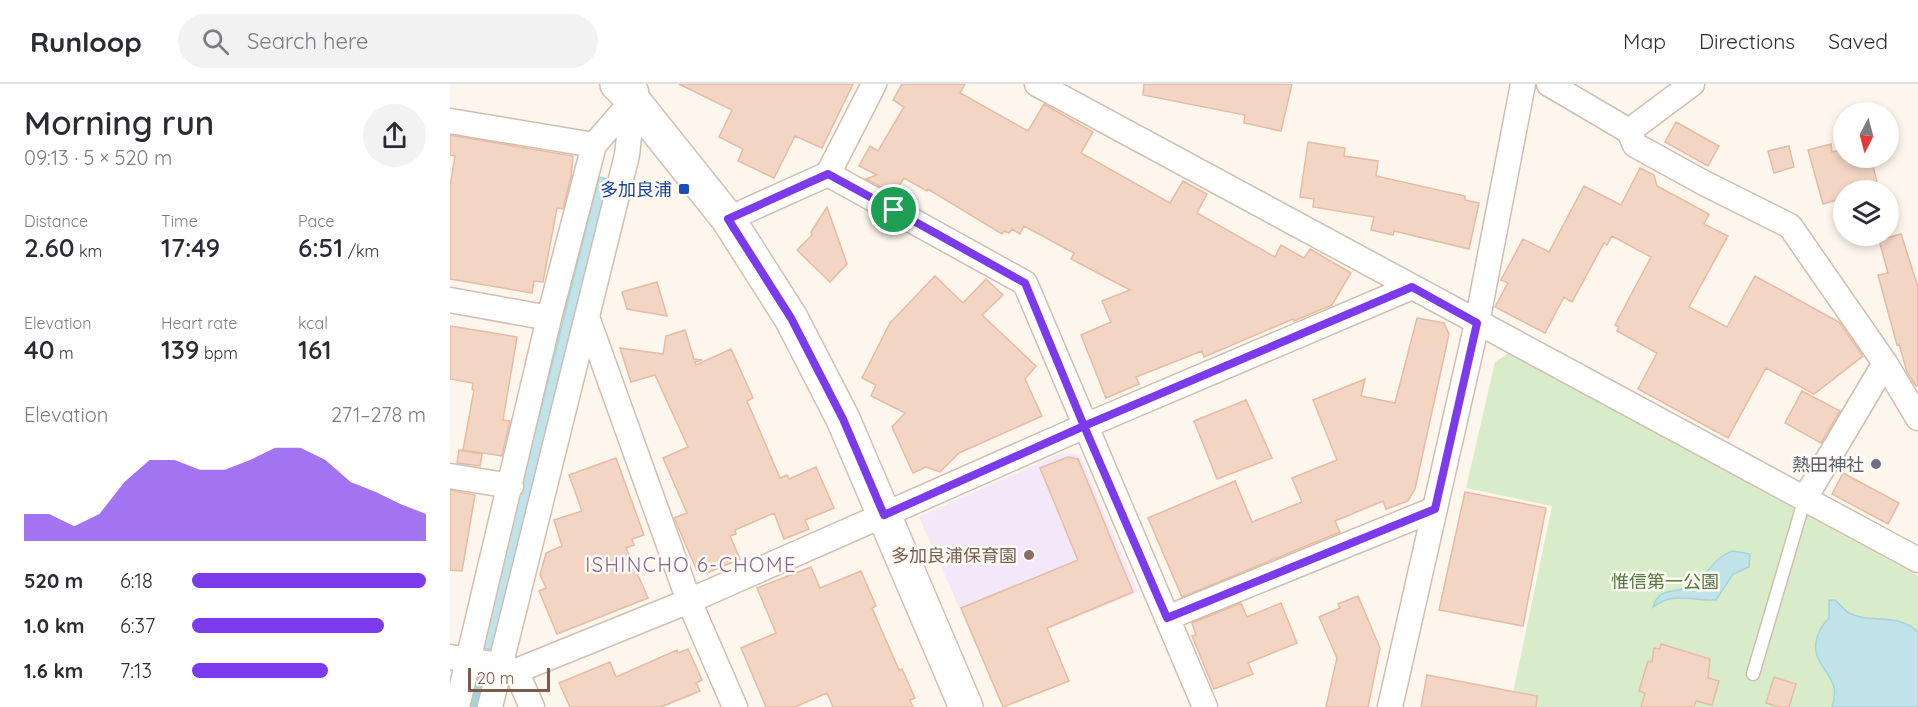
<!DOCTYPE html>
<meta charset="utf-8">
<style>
body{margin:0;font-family:Quicksand,"Noto Sans JP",sans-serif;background:#f2f2f3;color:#2b2b33;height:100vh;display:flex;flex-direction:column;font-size:22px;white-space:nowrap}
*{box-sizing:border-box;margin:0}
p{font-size:20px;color:#7c7c81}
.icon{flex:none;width:33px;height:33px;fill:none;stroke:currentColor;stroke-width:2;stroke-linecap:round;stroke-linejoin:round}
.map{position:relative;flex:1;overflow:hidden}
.side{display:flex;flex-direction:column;background:#fff;width:450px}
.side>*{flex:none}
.needle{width:39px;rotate:186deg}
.controls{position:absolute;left:1383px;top:18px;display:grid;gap:12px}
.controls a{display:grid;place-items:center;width:66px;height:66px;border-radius:50%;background:#fff;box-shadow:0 3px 9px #0003;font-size:30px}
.scale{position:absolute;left:18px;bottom:15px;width:82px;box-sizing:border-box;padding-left:6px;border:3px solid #7a5c4d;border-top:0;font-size:16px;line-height:21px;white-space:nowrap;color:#7a5c4d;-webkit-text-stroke:4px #fffaf3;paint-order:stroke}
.pin{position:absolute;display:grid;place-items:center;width:51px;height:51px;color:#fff;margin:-26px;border:3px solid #fff;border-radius:50%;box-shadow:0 2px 6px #0007}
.round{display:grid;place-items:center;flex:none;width:63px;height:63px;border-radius:32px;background:#f2f2f3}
.overview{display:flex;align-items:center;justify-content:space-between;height:102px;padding:0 24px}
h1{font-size:33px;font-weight:600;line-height:45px}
.figures{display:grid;grid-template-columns:repeat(3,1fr);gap:9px;height:102px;padding:6px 24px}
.figures div{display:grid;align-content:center}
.figures b{font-size:26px;font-weight:600}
.figures small{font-size:16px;font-weight:400}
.figures p{font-size:16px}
.chart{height:168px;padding:12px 24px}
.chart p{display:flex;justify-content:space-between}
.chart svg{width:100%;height:108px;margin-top:6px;fill:#7c3aed;opacity:.7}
ul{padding:0 24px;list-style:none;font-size:20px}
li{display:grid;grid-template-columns:96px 72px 1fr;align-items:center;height:45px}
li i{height:15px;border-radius:8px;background:#7c3aed}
header{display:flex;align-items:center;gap:36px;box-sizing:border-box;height:84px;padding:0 30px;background:#fff;border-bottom:2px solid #e1e1e2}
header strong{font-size:28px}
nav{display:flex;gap:33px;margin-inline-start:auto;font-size:21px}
.search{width:420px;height:54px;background:#f2f2f3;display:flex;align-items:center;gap:15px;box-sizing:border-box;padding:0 21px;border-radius:33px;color:#7c7c81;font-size:22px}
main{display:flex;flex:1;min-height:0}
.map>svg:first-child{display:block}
.education{fill:#f3e8fa}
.green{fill:#d8ecc9}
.water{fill:#bfe3e8;stroke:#a5d3da;stroke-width:1.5}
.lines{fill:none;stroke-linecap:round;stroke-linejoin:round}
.stream{stroke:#a5d3da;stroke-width:8}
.building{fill:#f3d5c3;stroke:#e6bba3;stroke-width:1.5}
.lane-casing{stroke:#d1beb0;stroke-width:15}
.street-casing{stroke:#d1beb0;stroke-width:27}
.secondary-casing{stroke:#d6c0b0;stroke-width:36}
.lane{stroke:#fff;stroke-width:12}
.street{stroke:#fff;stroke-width:24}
.secondary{stroke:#fff;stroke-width:33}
.route-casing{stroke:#fff;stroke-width:12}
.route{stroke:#7c3aed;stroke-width:8}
.transit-dot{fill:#1a4fb4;stroke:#fffaf3;stroke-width:2}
.worship-dot{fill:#6b7280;stroke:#fffaf3;stroke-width:2}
.education-dot{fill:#8d6e63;stroke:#fffaf3;stroke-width:2}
.labels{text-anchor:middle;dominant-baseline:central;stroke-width:5;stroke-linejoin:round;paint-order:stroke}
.transit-label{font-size:18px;fill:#164399;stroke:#fffaf3;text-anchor:end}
.worship-label{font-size:18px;fill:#5b616d;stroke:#fffaf3;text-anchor:end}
.education-label{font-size:18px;fill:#785e54;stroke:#fffaf3;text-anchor:end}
.park-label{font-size:18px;fill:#537a41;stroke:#fffaf3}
.neighbourhood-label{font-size:20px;letter-spacing:1.5px;fill:#846695;stroke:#fffaf3}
</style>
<header>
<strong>Runloop</strong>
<div class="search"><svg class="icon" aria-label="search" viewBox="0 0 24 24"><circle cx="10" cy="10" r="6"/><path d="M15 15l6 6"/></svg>Search here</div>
<nav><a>Map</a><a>Directions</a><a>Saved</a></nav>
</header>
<main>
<section class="side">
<div class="overview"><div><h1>Morning run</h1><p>09:13 · 5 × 520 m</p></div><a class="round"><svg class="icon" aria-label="share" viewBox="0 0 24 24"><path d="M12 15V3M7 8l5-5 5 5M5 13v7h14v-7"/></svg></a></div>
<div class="figures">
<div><p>Distance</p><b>2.60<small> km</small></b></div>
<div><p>Time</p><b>17:49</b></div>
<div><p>Pace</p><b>6:51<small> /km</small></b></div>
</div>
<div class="figures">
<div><p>Elevation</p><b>40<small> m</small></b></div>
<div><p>Heart rate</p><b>139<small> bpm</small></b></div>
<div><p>kcal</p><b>161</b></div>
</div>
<div class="chart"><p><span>Elevation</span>271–278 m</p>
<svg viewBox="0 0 160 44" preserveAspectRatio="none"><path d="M0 44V33L10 33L20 38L30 33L40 20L50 11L60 11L70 15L80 15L90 11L100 6L110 6L120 11L130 20L140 24L150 29L160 33V44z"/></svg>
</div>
<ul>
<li><b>520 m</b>6:18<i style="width:100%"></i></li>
<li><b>1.0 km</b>6:37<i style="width:82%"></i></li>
<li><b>1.6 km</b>7:13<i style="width:58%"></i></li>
</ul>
</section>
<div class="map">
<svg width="1468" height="623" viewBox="0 0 1468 623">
<rect width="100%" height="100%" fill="#fdf6ec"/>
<path class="education" d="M614,368L630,371L688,508L531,573L469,433Z"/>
<path class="green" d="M1059,269L1468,492V623H1060L1102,422L1016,404L1045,278Z"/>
<path class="water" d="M149,93L163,96L45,566L31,564Z
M1283,467L1300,470L1299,483L1283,490L1266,516C1242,517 1224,507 1203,523C1210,501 1224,511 1241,502C1257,493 1264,472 1283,467Z
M1379,516H1385C1390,520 1394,526 1399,529C1420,540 1447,528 1468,548V623H1382C1384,617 1385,610 1384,604C1382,593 1374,587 1370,578C1361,563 1367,546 1379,534Z
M23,594L36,596L30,623H16Z"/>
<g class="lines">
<path class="stream" d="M24,623L34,580"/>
</g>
<path class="building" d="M229,0H403L372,64L345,52L324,94L288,77L293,65L269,53L282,26Z
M452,0H515L510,9L578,47L594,20L643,48L631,69L720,119L733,97L757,110L747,129L825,173L831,161L854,174L860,165L901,189L882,221L844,237L843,235L754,273L752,267L686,293L689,300L656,314L631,251L661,238L652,217L680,206L621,175L624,169L574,142L570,150L562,145L559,149L554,147L552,150L478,105L477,107L454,94L444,110L416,95L427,91L409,82L420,62L428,67L454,23L443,16Z
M694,0H842L831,47L794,39L795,31L693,11Z
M1226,38L1269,62L1258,82L1215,58Z
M0,51L123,72L121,93L113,125L107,124L93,198L84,197L82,209L0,195V103L5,72L0,71Z
M858,58L895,64L894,72L928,77L926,92L1015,112V116L1029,119L1019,165L944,147L943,151L921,146L924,133L863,123L864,115L850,113Z
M1381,60L1382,68L1394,65V74H1421L1427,98L1394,106V114L1373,120L1358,66Z
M1339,62L1344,83L1324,89L1318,67Z
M1190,84L1204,91L1207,102L1259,130L1254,140L1278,152L1239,223L1277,243L1305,192L1389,238L1413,272L1364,310L1316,284L1278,354L1188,305L1207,269L1167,247L1169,243L1165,241L1201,173L1162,152L1157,161L1154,159L1122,218L1114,213L1095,249L1045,223L1058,199L1051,196L1073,155L1099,168L1134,102L1171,121Z
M377,123L397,180L380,198L347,166L362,151L361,148Z
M1451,150L1468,203V302H1466L1457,288L1449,260L1447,261L1428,191L1438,189L1429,156Z
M485,192L513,219L536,195L553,211L532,231L586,282L575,295L592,332L509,369L490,388L476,383L463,389L442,343L455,329L421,312L426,301L412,294L440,239Z
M207,198L217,232L177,225L172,208Z
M967,234L994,239L999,250L965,405L958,417L936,425L933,417L885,437L890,448L732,513L698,434L785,397L802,438L852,418L842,394L887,376L863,316L915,295L911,312L945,319Z
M0,242L67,253L53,336L60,337L52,372L13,366L24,306L22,305L23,299L0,295Z
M235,246L244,275L252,276L245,278L246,281L281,265L303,314L297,317L330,394L337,391L339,395L366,383L384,424L355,436L359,445L334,455L324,429L285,446L286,450L280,452L290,475L257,489L255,484L247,487L226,438L224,434L237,429L213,374L238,363L205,291L181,298L170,264L213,270L216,252Z
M1352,307L1390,327L1371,359L1335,339Z
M796,316L822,374L767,395L744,337Z
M9,366L32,370L30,382L7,379Z
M618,373L628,375L683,508L597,544L619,597L553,623L511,524L628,476L590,384Z
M166,374L194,451L182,455L184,461L176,464L198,514L107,550L89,507L96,504L90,491L96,469L112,462L104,436L132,427L119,391Z
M1393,389L1449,419L1438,440L1382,410Z
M0,406L25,411L12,487L0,486Z
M1015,408L1096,424L1073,542L989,526Z
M361,483L370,504L411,487L426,522L422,524L449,586L452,585L465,614L460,616L463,623H383L377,609L345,623H316L291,564L326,549L307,504Z
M908,512L930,564L918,623H876L887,574L869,533L890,524L888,520Z
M791,519L797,533L831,519L847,559L798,579L803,590L764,605L742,552L746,551L742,539Z
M1211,560L1260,575L1258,594L1269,597L1262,621L1246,617L1244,623H1191L1195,609L1189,607L1198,577L1202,578L1204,564L1210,565Z
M238,565L252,596L246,599L250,607L211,623H120L109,599L160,578L166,593L227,566L228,569Z
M977,591L1087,612L1086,623H971Z
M1324,593L1346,600L1339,623H1329L1316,619Z"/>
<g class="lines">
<g class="lane-casing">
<path id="lane" d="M1303,590L1355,414"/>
</g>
<g class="street-casing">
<path id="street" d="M587,0L1468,476
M1099,0L1179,47L1242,0
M0,37L144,61
M1179,47L1185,61L1254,99L1340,142L1435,279L1468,334
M378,90L575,199L755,623
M278,135L378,90L424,0
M0,216L99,234
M137,233L239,517L285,623
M0,392L61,402
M1355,414L1435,279
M717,534L985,425
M0,573L43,580L66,587L239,517L635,342L962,203
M66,587L82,623
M7,623L99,234L144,61L183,16
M40,623L177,71L183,16L186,7
M940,623L1027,239L1073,0"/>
</g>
<g class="secondary-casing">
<path id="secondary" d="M167,0L183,16L278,135L341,234L393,335L516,623"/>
</g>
<use href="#lane" class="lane"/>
<use href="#street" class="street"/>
<use href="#secondary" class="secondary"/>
</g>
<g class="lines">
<g class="route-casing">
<path id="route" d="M444,126L378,90L278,135L341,234L393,335L434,431L634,342L717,534L985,425L1027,239L962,203L634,342L575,199L444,126"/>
</g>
<use href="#route" class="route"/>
</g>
<rect class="transit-dot" x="228" y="99" width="12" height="12" rx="3"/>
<circle class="worship-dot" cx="1426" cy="380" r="6"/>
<circle class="education-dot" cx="579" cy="471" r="6"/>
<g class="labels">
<g class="transit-label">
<text x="222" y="105">多加良浦</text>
</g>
<g class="worship-label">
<text x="1414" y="380">熱田神社</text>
</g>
<g class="education-label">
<text x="567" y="471">多加良浦保育園</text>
</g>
<g class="park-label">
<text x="1215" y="497">惟信第一公園</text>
</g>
<g class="neighbourhood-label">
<text x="241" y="480">ISHINCHO 6-CHOME</text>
</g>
</g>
</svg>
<div class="controls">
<a><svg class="needle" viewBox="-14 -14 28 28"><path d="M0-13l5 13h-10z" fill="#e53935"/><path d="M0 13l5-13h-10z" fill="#7c7c81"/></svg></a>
<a><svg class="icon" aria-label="layers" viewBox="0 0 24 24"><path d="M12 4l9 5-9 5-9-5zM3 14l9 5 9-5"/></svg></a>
</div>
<div class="scale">20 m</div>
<div class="pin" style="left:444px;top:126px;background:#1e9e55"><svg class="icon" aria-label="arrive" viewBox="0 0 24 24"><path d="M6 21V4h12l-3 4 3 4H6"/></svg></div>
</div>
</main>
